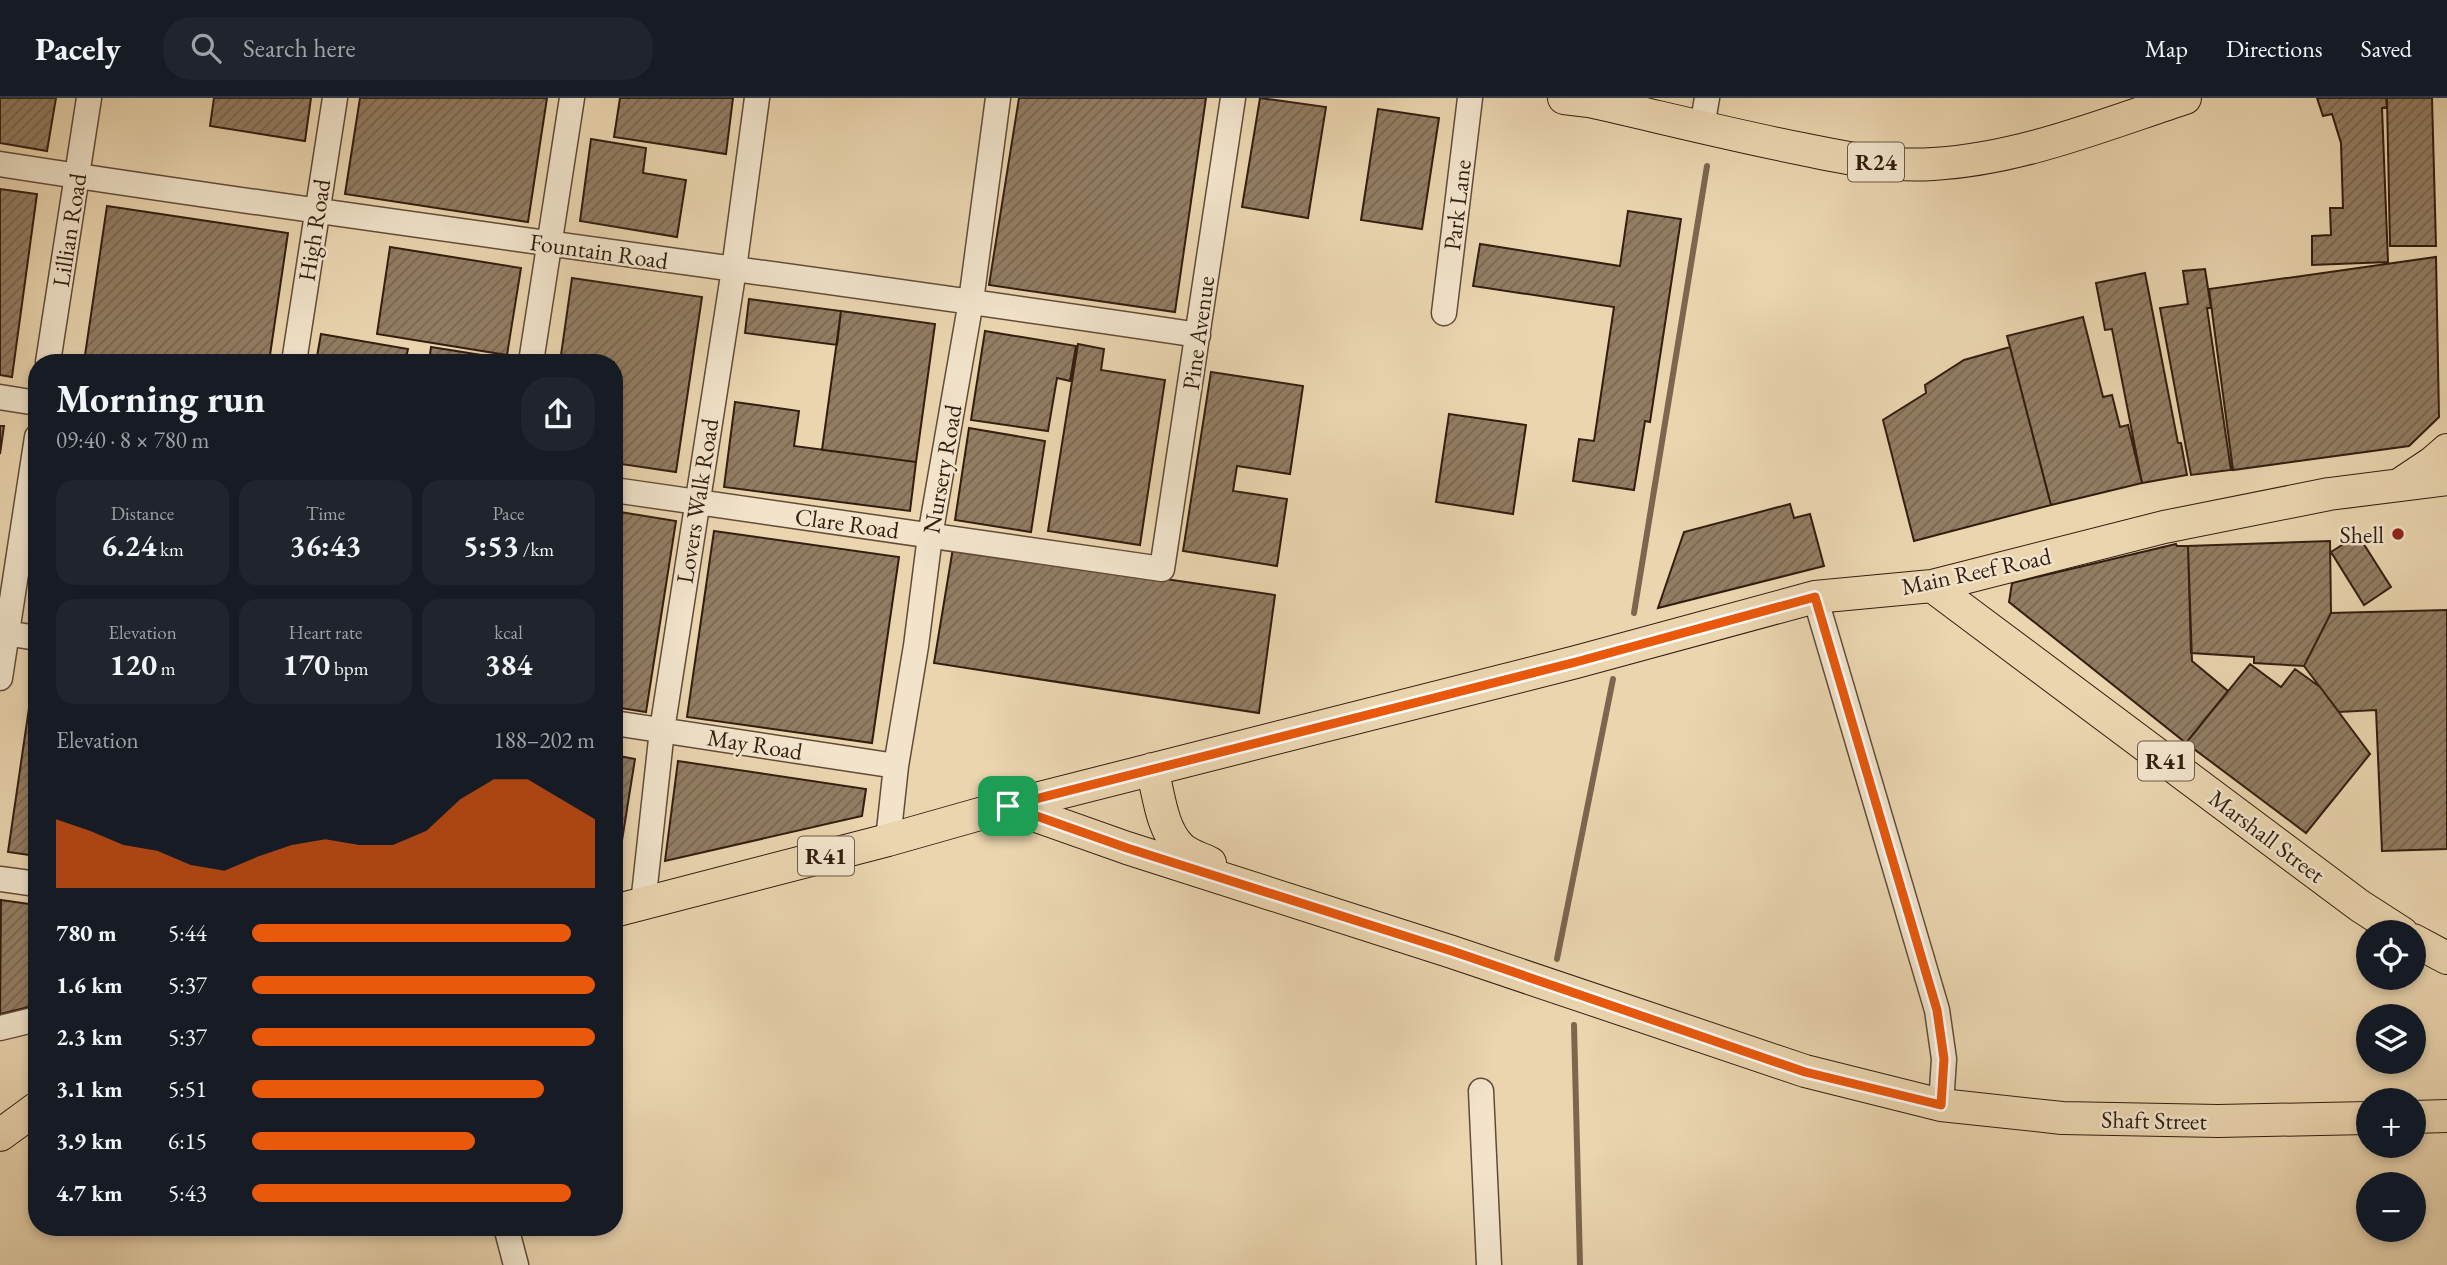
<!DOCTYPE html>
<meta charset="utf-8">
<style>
body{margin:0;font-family:"EB Garamond",serif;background:#20242c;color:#f1f3f6;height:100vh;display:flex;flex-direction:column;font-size:26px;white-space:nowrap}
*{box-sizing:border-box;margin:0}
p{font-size:23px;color:#9ea1a6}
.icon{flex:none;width:38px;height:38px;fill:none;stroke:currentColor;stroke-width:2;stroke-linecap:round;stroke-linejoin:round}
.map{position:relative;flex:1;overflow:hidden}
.details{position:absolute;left:28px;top:256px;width:595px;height:882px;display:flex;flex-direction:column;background:#171b24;border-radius:28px;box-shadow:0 4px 10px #0003}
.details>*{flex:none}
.buttons{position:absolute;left:2356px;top:822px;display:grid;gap:14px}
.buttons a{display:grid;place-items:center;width:70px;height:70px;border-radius:50%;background:#171b24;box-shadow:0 4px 10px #0003;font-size:35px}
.pin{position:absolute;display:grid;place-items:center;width:60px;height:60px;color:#fff;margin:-30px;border-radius:14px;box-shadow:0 4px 10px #0006}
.round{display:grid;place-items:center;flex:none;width:74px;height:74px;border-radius:28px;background:#20242c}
.head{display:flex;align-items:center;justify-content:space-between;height:119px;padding:0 28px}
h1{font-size:38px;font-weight:700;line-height:52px}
.stats{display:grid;grid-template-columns:repeat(3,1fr);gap:10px;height:119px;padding:7px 28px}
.stats div{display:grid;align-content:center;border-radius:18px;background:#20242c;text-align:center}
.stats b{font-size:30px;font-weight:700}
.stats small{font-size:19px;font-weight:400}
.stats p{font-size:19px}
.chart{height:196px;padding:14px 28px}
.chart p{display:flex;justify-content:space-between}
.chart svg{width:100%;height:126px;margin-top:7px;fill:#ea580c;opacity:.7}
ul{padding:0 28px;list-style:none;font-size:23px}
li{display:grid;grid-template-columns:112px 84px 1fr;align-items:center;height:52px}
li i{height:18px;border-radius:9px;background:#ea580c}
header{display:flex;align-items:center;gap:42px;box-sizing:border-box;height:98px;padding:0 35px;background:#171b24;border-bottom:2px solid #363941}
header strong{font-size:33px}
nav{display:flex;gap:38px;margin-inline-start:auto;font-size:24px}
.search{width:490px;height:63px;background:#20242c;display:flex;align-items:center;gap:18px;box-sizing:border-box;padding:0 24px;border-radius:28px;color:#9ea1a6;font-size:26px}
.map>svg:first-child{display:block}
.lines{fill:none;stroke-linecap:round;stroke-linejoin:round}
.stream{stroke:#7c664f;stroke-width:6}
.building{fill:url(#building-hatch);stroke:#331d10;stroke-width:2}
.minor-casing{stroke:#614b38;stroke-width:27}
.major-casing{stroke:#331d10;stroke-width:34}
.minor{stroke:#f1e4cb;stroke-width:24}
.major{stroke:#ead5af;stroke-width:32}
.route-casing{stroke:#fff;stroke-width:14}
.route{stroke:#ea580c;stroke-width:9}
.poi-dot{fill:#8f2418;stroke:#f1e4cb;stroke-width:2.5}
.labels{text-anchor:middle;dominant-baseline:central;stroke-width:5;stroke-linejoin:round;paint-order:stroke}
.shield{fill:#f1e4cb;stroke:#6c5948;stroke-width:2}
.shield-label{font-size:23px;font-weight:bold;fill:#331d10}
.street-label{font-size:24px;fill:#331d10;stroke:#f1e4cb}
.poi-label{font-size:24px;fill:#331d10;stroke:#f1e4cb;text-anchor:end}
</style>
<header>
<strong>Pacely</strong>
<div class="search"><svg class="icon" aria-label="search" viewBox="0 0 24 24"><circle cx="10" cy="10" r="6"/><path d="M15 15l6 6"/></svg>Search here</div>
<nav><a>Map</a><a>Directions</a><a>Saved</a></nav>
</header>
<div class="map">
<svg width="2447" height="1167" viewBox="0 0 2447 1167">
<defs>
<pattern id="building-hatch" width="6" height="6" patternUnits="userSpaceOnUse" patternTransform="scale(1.75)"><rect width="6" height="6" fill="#927d63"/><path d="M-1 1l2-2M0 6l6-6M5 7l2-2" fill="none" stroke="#786650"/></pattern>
</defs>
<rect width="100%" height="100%" fill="#ead5af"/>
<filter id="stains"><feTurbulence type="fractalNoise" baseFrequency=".00286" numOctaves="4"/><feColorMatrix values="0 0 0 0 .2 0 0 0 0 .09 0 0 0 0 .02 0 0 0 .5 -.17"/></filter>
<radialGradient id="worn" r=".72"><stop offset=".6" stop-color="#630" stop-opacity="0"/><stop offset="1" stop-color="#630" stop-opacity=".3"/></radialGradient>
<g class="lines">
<path class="stream" d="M1634,515L1707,68
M1557,861L1613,581
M1574,927L1580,1167"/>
</g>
<path class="building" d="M0,0H56L47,53L0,45Z
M214,0H311L305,43L210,28Z
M360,0H547L528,124L345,96Z
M620,0H733L726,56L614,39Z
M1019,0H1206L1175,214L989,187Z
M1260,0L1326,9L1308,120L1242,109Z
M2317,0H2386L2387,9L2382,10L2388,164L2312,167V138L2331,137L2330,110H2343L2341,45L2332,16L2323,18Z
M2387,0H2432L2436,148H2390Z
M1378,11L1439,20L1422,131L1361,122Z
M591,41L646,50L643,75L686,82L677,139L580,123Z
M0,91L37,96L12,279L0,277Z
M107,108L288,135L269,264H84Z
M1628,113L1681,121L1650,324L1645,323L1634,392L1573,383L1579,341L1594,343L1614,209L1473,188L1480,146L1620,168Z
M390,149L521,170L507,257L377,236Z
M2436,159L2439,319L2409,348L2233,372L2209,191Z
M2205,171L2211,210H2207L2231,372L2191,377L2160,210L2188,206L2183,173Z
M2145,175L2178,345H2181L2187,377L2142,385L2112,231L2105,232L2096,185Z
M572,180L702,199L676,374L614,365V264H560Z
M749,201L841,213L837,247L745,235Z
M841,213L935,226L916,364L822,352Z
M2083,219L2103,299L2112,297L2120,329L2128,327L2142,385L2051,407L2007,238Z
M985,233L1076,248L1070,283L1057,280L1048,333L971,322Z
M321,236L408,251L405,264H316Z
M1078,246L1104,251L1101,272L1165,282L1140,447L1048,433Z
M431,249L507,261L506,264H429Z
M2010,249L2051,407L1914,443L1883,322L1926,295L1925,287L1964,262Z
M1211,274L1303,288L1290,376L1237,368L1233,393L1287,401L1277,468L1183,453Z
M735,304L799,313L794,348L916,364L910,413L724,389Z
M1449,316L1526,327L1513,416L1436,404Z
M0,328H4L0,356Z
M969,330L1045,343L1031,434L955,422Z
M1790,406L1794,420L1810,416L1824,468L1658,510L1684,434Z
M614,413L676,423L646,614L614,609Z
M714,433L899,459L872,645L687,619Z
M2358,437L2391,489L2364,507L2331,454Z
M2330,443L2331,515L2304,568L2254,565V559L2191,555L2188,448Z
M2176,446L2177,448H2188L2192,563L2228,593L2186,645L2009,504L2012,485Z
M953,450L1275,497L1259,615L934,565Z
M2447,512V751L2382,753L2376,612L2339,614L2304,568L2331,515Z
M2250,566L2281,589L2295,571L2320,589L2370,656L2306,735L2186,645Z
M35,569H37V758L8,754Z
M614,657L635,661L616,780H614Z
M678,663L866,691L862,718L665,763Z
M1,802L37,807V907L0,916Z"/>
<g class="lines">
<g class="minor-casing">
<path id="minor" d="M1702,29L1707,0
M0,66C399,128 799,177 1198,237
M1444,215L1470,0
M48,264L89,0
M294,264L335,0
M531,264L572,0
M0,299L37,305
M614,392L1162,471L1233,0
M1815,499L1937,912L1944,961L1941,1007
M0,534L37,540
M0,580L37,339
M614,625L896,668
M888,742L896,668L916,548L930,438L971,203L998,0
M0,781L37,786
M643,806L662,632L734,171L757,0
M0,930L37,921
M1481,993L1489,1167
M506,1129L516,1167"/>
</g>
<g class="major-casing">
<path id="major" d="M1564,0L1589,3C1660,19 1731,37 1802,51C1845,60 1889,69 1933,66C2020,61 2103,27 2185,0
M2402,385L2432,365L2447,352
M1932,488L2360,808L2402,835
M1152,671C1159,696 1161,730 1180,749C1188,757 1200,760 1210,765
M1008,708L1127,750L1452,854L1805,973L1941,1007L2062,1020L2218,1023L2368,1020
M614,813L888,742L1008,708L1576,564L1815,499L1932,488L2164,429L2329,396L2447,381
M2413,842L2447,860
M2413,1019L2447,1018
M0,1037L37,1010"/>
</g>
<use href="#minor" class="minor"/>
<use href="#major" class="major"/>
</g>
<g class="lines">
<g class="route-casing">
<path id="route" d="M1815,499L1937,912L1944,961L1941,1007L1805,974L1452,853L1127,750L1008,708L1576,564Z"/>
</g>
<use href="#route" class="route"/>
</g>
<circle class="poi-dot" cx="2398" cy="436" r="7"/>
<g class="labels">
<g class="shield">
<rect x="1848" y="44.5" width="56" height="39" rx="5"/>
<rect x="2138" y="643.5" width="56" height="39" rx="5"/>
<rect x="798" y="738.5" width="56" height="39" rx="5"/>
</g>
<g class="shield-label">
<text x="1876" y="64">R24</text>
<text x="2166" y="663">R41</text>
<text x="826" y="758">R41</text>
</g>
<g class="street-label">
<text transform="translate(1457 107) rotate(-83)">Park Lane</text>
<text transform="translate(69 132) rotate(-81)">Lillian Road</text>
<text transform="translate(314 132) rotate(-81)">High Road</text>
<text transform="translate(599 153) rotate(8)">Fountain Road</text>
<text transform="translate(1198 235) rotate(-82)">Pine Avenue</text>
<text transform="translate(942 371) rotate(-80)">Nursery Road</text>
<text transform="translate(697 403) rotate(-81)">Lovers Walk Road</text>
<text transform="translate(847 425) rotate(8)">Clare Road</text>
<text transform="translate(1976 473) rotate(-12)">Main Reef Road</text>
<text transform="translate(755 646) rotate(9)">May Road</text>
<text transform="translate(2267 738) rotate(37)">Marshall Street</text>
<text transform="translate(2154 1022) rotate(1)">Shaft Street</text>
</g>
<g class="poi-label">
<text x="2384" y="436">Shell</text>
</g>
</g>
<rect width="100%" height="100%" filter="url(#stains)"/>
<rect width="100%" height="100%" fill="url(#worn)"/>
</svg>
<div class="buttons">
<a><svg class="icon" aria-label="locate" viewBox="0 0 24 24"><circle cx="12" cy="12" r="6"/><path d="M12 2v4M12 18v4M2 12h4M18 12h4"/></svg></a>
<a><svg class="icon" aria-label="layers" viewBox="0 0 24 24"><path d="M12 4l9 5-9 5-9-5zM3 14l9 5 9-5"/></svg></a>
<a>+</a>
<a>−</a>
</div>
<div class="pin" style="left:1008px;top:708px;background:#1e9e55"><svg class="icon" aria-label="arrive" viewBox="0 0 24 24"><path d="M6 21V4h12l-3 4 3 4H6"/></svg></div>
<section class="details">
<div class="head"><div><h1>Morning run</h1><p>09:40 · 8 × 780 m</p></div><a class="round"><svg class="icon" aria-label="share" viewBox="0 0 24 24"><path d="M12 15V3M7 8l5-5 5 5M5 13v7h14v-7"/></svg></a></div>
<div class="stats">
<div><p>Distance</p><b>6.24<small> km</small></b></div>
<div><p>Time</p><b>36:43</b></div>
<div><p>Pace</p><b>5:53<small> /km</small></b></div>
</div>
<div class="stats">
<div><p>Elevation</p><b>120<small> m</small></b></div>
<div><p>Heart rate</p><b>170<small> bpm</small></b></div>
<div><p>kcal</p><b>384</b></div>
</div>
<div class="chart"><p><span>Elevation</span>188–202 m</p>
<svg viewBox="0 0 160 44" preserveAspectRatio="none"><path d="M0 44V20L10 24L20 29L30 31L40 36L50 38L60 33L70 29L80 27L90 29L100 29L110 24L120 13L130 6L140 6L150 13L160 20V44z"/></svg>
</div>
<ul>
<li><b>780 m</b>5:44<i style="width:93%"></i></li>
<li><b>1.6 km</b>5:37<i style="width:100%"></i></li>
<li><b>2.3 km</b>5:37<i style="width:100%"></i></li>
<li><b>3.1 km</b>5:51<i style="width:85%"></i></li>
<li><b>3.9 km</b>6:15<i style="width:65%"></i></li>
<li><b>4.7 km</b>5:43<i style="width:93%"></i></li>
</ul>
</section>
</div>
